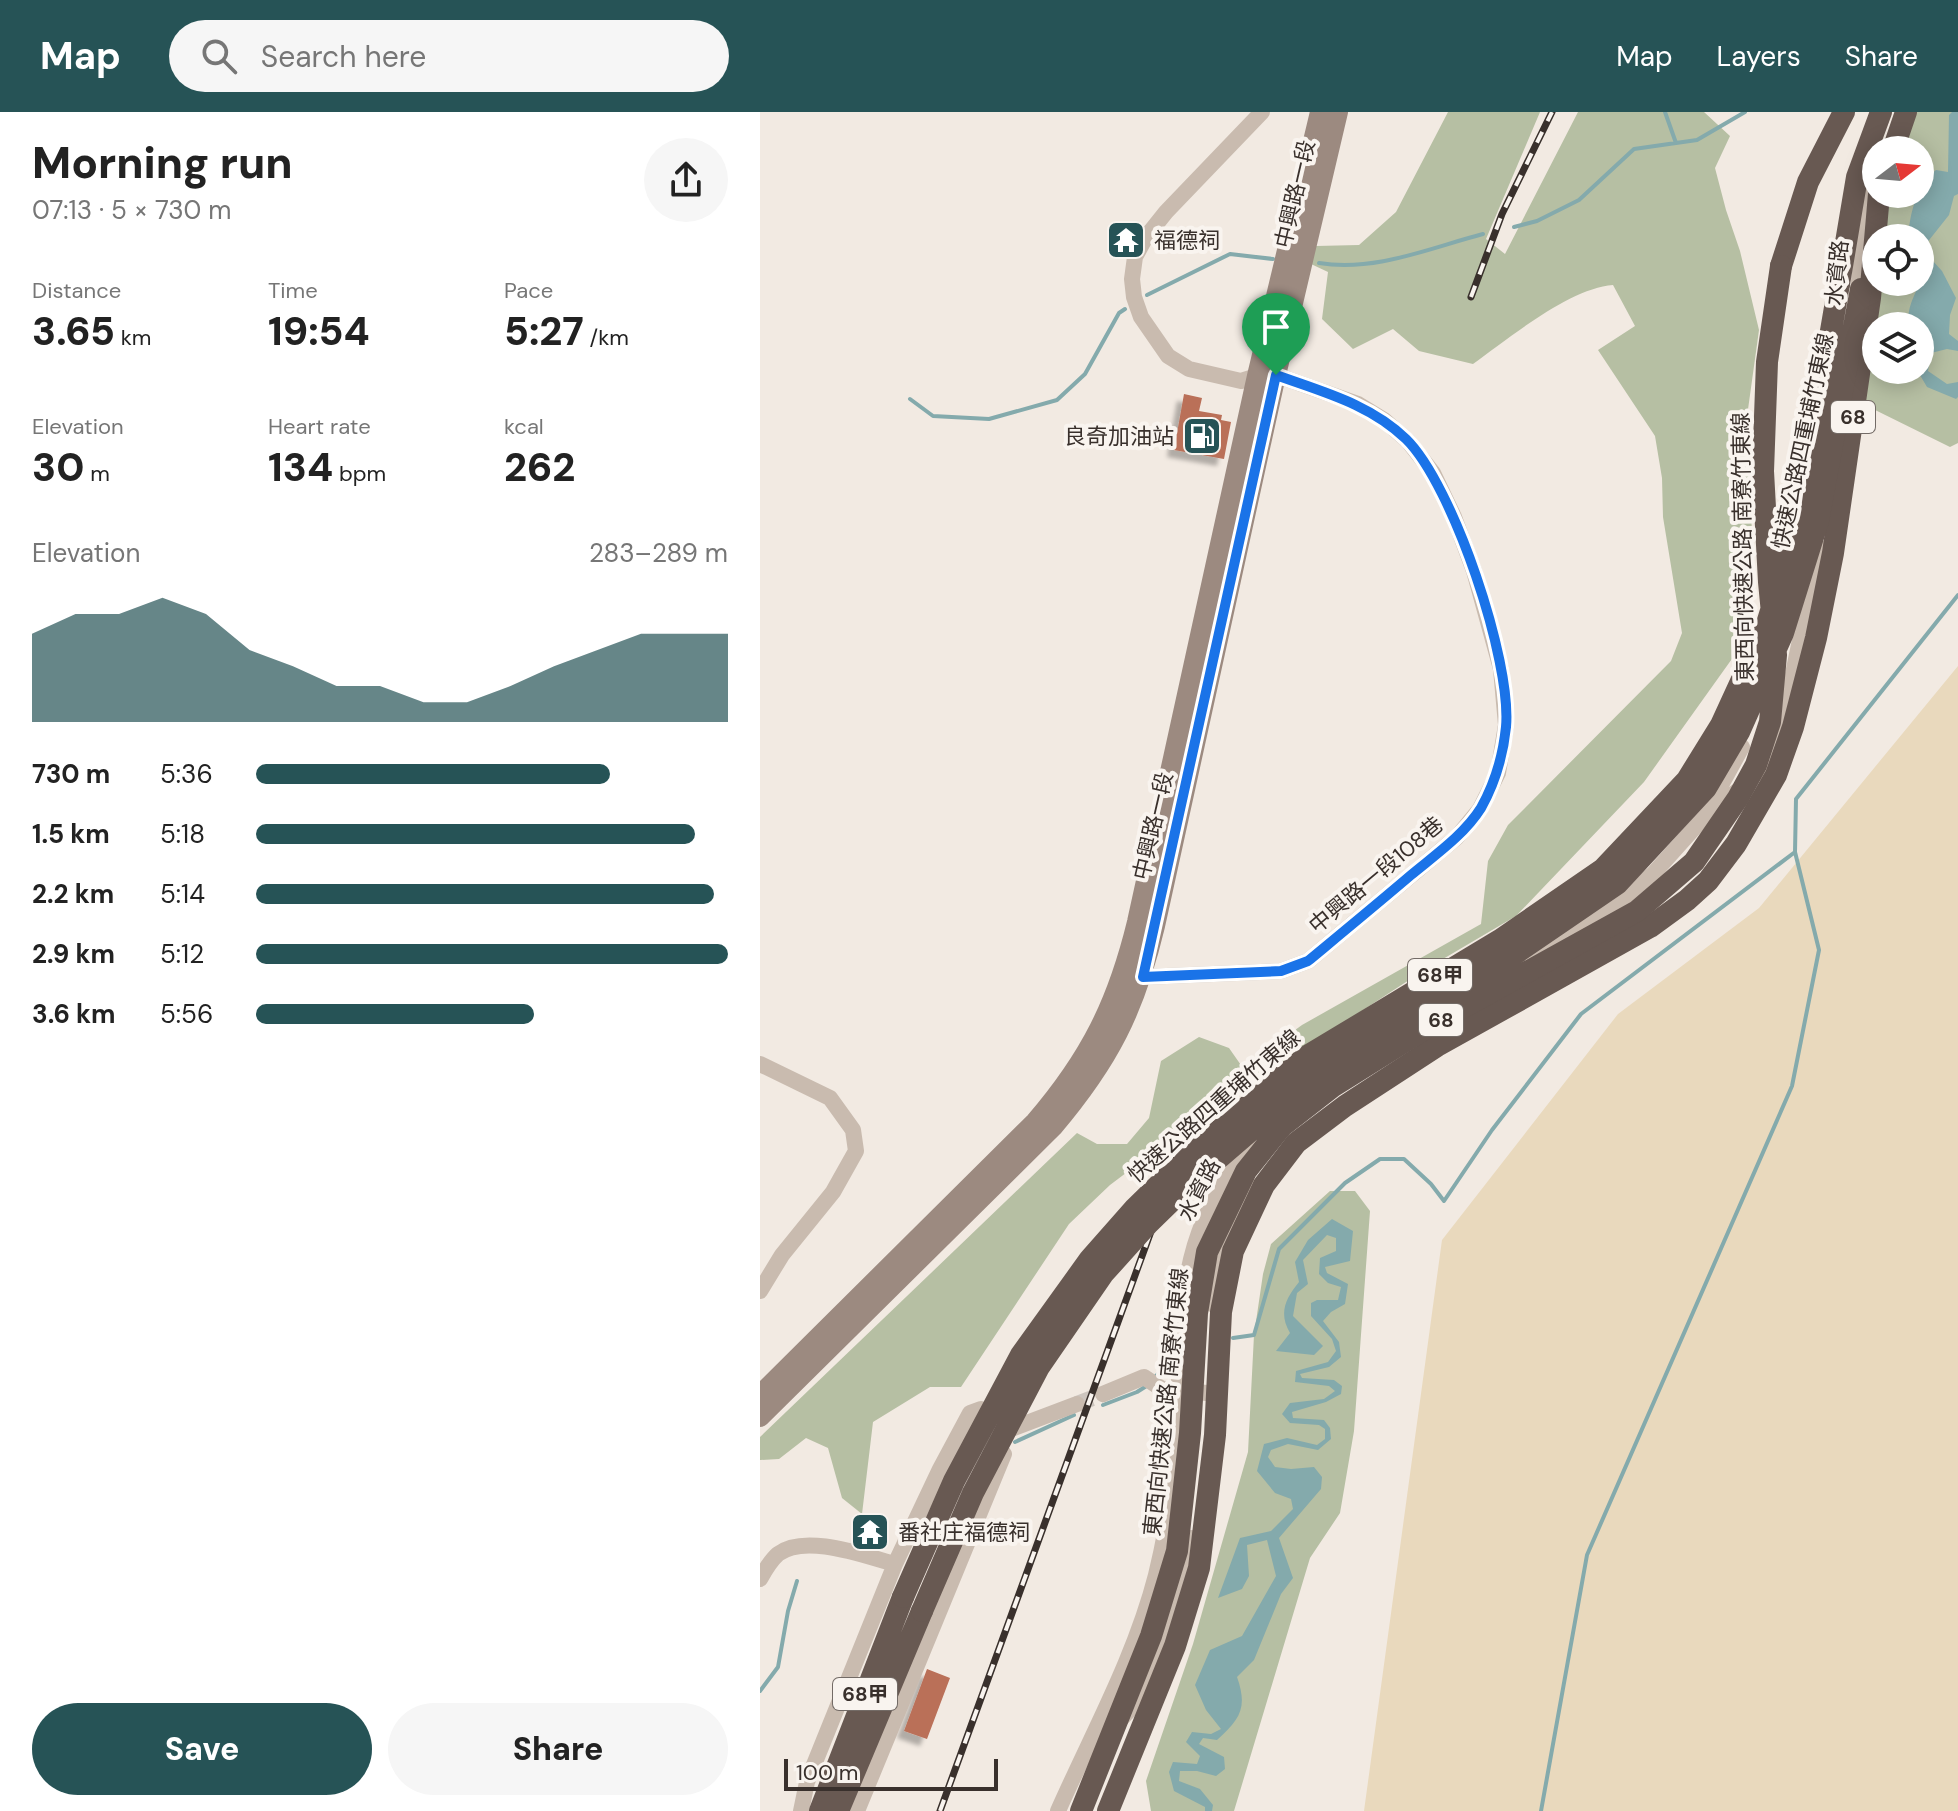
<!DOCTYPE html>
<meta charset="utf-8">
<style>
body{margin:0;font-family:"DM Sans","Noto Sans TC",sans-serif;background:#f6f6f6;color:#222;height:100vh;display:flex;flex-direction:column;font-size:30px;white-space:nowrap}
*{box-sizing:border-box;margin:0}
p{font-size:26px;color:#767676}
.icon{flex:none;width:44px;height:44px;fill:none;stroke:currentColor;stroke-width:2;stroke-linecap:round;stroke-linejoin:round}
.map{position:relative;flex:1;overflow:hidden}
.side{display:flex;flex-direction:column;background:#fff;width:760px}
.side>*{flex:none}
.needle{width:52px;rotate:74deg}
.fabs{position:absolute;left:1102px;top:24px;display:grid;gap:16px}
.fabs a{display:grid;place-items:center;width:72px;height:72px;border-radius:50%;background:#fff;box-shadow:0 4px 20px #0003;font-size:40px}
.scale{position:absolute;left:24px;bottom:20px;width:214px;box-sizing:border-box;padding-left:8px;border:4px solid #39302c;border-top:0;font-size:22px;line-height:28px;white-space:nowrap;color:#39302c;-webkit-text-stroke:6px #f9f4ef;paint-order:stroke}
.pin{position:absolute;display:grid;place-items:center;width:68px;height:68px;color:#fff;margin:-82px -34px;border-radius:50% 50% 50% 0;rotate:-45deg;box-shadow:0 0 8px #0007}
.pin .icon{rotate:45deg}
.round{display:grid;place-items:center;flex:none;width:84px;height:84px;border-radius:42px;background:#f6f6f6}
.head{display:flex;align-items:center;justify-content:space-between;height:136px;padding:0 32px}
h1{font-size:44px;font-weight:800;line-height:60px}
.metrics{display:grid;grid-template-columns:repeat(3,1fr);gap:12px;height:136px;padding:8px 32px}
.metrics div{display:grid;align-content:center}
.metrics b{font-size:40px;font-weight:800}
.metrics small{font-size:22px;font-weight:400}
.metrics p{font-size:22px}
.chart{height:224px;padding:16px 32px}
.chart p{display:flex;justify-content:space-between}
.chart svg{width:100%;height:144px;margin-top:8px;fill:#265356;opacity:.7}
.primary-button{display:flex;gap:16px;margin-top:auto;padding:16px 32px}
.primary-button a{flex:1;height:92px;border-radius:48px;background:#265356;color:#fff;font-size:32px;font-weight:800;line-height:92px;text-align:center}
.primary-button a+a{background:#f6f6f6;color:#222}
ul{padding:0 32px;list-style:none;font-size:26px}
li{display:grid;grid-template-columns:128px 96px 1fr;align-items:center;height:60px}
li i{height:20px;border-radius:10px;background:#265356}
header{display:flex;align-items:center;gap:48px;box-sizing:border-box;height:112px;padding:0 40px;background:#265356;color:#fff}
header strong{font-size:38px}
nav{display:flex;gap:44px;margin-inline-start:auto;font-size:28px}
.search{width:560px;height:72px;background:#f6f6f6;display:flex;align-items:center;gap:20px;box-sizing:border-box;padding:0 28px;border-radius:44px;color:#767676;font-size:30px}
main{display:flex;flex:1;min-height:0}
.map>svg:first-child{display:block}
.green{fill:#b6bfa3;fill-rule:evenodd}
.sand{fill:#e9d9bd}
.water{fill:#84aaac}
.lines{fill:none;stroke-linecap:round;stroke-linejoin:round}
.stream{stroke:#84aaac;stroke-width:4}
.building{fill:#ba6f58;filter:url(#shadow)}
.minor-tunnel{stroke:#cdc5be;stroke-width:16;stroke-dasharray:16 8;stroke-linecap:butt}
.minor{stroke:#c9bbaf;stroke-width:16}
.secondary{stroke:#9c8a80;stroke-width:20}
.trunk{stroke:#685952;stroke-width:22}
.rail-casing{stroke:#39302c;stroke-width:7}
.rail{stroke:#f9f4ef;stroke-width:4;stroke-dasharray:12;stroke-linecap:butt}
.trunk-bridge{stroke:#685952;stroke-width:22}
.route-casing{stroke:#fff;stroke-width:16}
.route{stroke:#1a73e8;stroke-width:10}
.labels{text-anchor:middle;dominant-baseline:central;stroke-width:8;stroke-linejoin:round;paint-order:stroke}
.shield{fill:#f9f4ef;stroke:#736b66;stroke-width:2}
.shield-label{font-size:20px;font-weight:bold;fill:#39302c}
.street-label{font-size:22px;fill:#39302c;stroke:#f9f4ef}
.poi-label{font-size:22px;fill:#39302c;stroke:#f9f4ef;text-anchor:start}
</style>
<header>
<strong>Map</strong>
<div class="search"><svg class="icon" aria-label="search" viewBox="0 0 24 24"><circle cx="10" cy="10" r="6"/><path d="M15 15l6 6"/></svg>Search here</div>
<nav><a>Map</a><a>Layers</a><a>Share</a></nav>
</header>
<main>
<section class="side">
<div class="head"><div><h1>Morning run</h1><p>07:13 · 5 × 730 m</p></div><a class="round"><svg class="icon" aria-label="share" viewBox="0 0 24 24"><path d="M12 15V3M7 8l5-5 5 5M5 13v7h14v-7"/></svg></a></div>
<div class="metrics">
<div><p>Distance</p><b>3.65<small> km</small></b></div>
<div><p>Time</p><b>19:54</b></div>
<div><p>Pace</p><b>5:27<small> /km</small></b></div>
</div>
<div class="metrics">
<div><p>Elevation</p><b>30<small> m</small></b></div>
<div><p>Heart rate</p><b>134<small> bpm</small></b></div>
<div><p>kcal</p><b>262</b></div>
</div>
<div class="chart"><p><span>Elevation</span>283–289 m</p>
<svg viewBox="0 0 160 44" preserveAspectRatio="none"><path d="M0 44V17L10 11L20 11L30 6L40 11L50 22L60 27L70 33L80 33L90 38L100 38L110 33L120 27L130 22L140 17L150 17L160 17V44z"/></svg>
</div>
<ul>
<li><b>730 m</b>5:36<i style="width:75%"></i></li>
<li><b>1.5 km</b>5:18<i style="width:93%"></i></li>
<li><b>2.2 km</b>5:14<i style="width:97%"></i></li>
<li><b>2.9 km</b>5:12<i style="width:100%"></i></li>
<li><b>3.6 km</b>5:56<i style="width:59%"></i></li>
</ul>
<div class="primary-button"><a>Save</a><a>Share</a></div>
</section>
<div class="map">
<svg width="1198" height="1699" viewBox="0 0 1198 1699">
<defs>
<filter id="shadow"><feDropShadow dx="-7" dy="7" stdDeviation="2" flood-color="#0004"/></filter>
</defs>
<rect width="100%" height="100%" fill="#f2eae2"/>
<path class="green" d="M688,0H780L726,127L745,142L818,0H944L970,24L955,56L966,98L980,139L999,218L985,319L995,461L984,530L884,670L756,804L666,857L451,997L350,1073L309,1112L201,1275H170L113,1310L102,1402L82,1386L68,1336L46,1326L19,1347L0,1348V1325L317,1021L337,1032H367L389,1006L401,949L439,925L469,936L483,956L542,913L721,812L728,749L748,713L911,549L922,521L903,405L902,366L895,324L838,238L875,214L853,173C810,176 749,226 713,252L659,239L633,217L593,237L562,207L568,160L551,152L556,134L599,133L636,100Z
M1152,0H1198V331L1190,335L1105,293L1118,170H1160V126H1123L1129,82H1160V38H1141ZM1116,214H1160V258H1116Z
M570,1079H595L610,1099L594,1319L580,1401L550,1446L474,1699H391L386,1669L433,1532L488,1340L494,1223L503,1162L511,1132Z"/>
<path class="sand" d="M1198,554V1699H604L682,1128L858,902L999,796Z"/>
<path class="water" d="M1192,0H1198V82L1194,84L1189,103L1162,137L1182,159L1196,186L1190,203L1189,222L1198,229V239L1187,237L1171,241L1168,259L1187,272L1198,270V285L1196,287L1167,275L1157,258H1160V214H1149C1145,197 1157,178 1164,163L1160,156V126H1148C1150,102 1156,73 1176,58L1188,60L1189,3Z
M572,1107L593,1119L590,1149L565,1155L567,1161L588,1172L585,1192L571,1200L563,1209L579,1230L581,1245L569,1255L540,1262L542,1266L574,1268L582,1274L581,1282L566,1290L532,1300L533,1306L564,1308L570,1316L571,1327L558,1338L528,1332L511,1338L508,1345L515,1355L531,1357L554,1355L562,1365L561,1377L519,1426L533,1466L521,1482L494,1548L477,1565C488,1596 480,1607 457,1628L443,1626L439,1632L464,1645L465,1657L456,1664L437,1659H420L419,1669L440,1677L453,1693L452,1699H445V1695L414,1679L409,1660L413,1650L437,1652L440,1644L426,1630L432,1620L451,1622L461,1617L446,1598L435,1573L450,1538L482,1524L516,1464L507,1428L487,1433L489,1464L482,1477L458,1486L480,1426L511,1419L533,1397L531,1387L515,1381L497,1359L504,1332L527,1326L557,1333L565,1327V1317L559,1313L530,1311L522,1302L530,1291L564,1287L575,1279L569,1274L535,1270L536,1259L568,1250L576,1239L572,1227L551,1204V1191L557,1188H578L581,1175L568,1171L559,1162L560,1146L576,1139V1126L567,1123L543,1148L548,1172L537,1181L533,1204L563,1234L554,1243L516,1239L530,1221C518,1201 526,1186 539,1170L535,1150L548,1128Z"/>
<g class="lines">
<path class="stream" d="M905,0L916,31
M754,115L777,109L819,88L874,37L937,28L985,0
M559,151C616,160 669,136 723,122
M387,183L470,142L513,147
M150,287L173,304L229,307L297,288L325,262L359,201L365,197
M473,1226L494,1223L519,1137L585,1071L620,1047H644L671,1072L684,1089L732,1018L821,902L1035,740
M394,1266L413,1247
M343,1293L377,1280L388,1273
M255,1330L314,1303
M0,1579L18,1555L28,1499L37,1469
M781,1699L827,1443L1032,974L1059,838L1035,740L1036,687L1198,483"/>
</g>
<path class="building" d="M365,120L374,130L368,136L359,125Z
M424,282L442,286L439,299L462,303L461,308L471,310L464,347L414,338Z
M109,1406L122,1412L112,1433L99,1428Z
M167,1557L190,1566L167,1627L144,1619Z"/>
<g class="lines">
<path class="minor-tunnel" d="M317,1292L343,1282"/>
<path class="minor" d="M1097,188L1105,111L1116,60
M1001,660L1006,656L1023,610L1045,504L1064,437
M949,695L982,635
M755,854L865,785L893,762L945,704L977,679
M383,865L521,859L548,849L697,725L720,697L738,661L746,613L741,557L714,459L694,405L673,361L648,329L624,308L598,292L516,263L497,264L481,269L429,257L408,244L381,205L374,185L372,167L375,145L386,125L406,100L502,0
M0,952L70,986L93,1018L96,1039L73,1080L22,1143L0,1179
M452,1192L461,1138L492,1075
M343,1282L384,1265L402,1277L447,1281
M251,1317L317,1292
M0,1467C5,1458 10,1449 18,1442C45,1421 105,1444 135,1452
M362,1606L381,1586L399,1543L417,1489L432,1426
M41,1699L47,1670L135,1452L180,1357L210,1301L221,1297L240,1305
M97,1699L244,1342
M298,1699C332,1622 375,1545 396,1463C407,1418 414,1371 417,1325C421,1254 415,1175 444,1108C458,1075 482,1046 505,1018"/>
<path class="secondary" d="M0,1283L275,1010C330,946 357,892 377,810L497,264L560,0
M0,1305L293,1015C349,949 375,898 395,814L516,263L578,0"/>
<path class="trunk" d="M1133,38L1146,0
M1021,154L1048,70L1084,0
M1079,172L1097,65L1121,0
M60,1699L143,1485
M78,1699L162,1499
M348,1699L415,1534L439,1456L455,1323L461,1200L473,1139L504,1073L536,1031L585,994L677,934L890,815L927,788L948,769L976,732L1016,663L1033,615L1056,526L1073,441L1110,186L1119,82"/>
<g class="rail-casing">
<path id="rail" d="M711,185L742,102L792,0
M180,1699L429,1015"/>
</g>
<use href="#rail" class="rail"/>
<path class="trunk-bridge" d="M143,1485L194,1369L261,1243L330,1147L375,1096L422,1050L544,946L740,828L843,757L927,668L961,613L1006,515L1038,411L1079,172
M162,1499L213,1381L279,1255L343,1162L388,1112L430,1071L554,964L759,839L857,772L946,676L979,620L1023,521L1058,409L1101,177
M321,1699L391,1524L417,1439L430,1321L437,1201L447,1140L486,1059L522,1014L572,975L668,915L877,799L934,750L978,686L996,653L1010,610L1016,543L1009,470L1003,359L1007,250L1021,154"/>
</g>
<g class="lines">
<g class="route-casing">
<path id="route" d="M516,263C563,280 610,292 646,327C693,373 752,549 746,615C743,644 735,671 721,696C704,723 675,743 651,763C617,792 583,820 548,849L521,859L383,865Z"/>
</g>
<use href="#route" class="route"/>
</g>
<defs>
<g id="temple-square" transform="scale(2)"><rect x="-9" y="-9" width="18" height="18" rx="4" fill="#265356" stroke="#f9f4ef"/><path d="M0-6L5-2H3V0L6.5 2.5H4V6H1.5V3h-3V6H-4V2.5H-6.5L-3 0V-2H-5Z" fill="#fff"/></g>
<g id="fuel-square" transform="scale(2)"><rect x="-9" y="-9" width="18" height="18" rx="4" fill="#265356" stroke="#f9f4ef"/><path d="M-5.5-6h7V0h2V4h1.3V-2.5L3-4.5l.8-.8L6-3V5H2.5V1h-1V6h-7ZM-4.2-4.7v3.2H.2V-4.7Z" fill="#fff"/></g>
</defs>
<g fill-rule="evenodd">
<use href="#temple-square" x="366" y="128"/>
<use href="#fuel-square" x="442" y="324"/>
<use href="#temple-square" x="110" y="1420"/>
</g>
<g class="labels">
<g class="shield">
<rect x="1071" y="289" width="44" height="32" rx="6"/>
<rect x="648" y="847" width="64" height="32" rx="6"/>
<rect x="659" y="892" width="44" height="32" rx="6"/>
<rect x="73" y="1566" width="64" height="32" rx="6"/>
</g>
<g class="shield-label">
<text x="1093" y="305">68</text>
<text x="680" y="863">68甲</text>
<text x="681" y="908">68</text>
<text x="105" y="1582">68甲</text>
</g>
<g class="street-label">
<text transform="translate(535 82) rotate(-77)">中興路一段</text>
<text transform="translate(1077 161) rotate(-84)">水資路</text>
<text transform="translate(1043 329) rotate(-78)">快速公路四重埔竹東線</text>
<text transform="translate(983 435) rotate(-91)">東西向快速公路 南寮竹東線</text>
<text transform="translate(393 714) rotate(-77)">中興路一段</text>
<text transform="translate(616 763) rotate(-40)">中興路一段108巷</text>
<text transform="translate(454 994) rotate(-41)">快速公路四重埔竹東線</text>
<text transform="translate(439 1078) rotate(-63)">水資路</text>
<text transform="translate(406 1290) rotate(-84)">東西向快速公路 南寮竹東線</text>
</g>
<g class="poi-label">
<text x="394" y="128">福德祠</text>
<text x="414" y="324" text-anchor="end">良奇加油站</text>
<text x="138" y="1420">番社庄福德祠</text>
</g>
</g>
</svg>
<div class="fabs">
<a><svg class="needle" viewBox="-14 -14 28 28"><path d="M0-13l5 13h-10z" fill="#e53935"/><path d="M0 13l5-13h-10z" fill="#767676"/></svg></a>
<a><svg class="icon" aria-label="locate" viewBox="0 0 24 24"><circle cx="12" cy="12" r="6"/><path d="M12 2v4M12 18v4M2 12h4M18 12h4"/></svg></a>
<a><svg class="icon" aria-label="layers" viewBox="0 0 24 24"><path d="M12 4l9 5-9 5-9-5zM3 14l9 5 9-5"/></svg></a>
</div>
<div class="scale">100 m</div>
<div class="pin" style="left:516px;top:263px;background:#1e9e55"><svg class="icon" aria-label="arrive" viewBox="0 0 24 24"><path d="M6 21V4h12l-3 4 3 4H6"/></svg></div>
</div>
</main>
